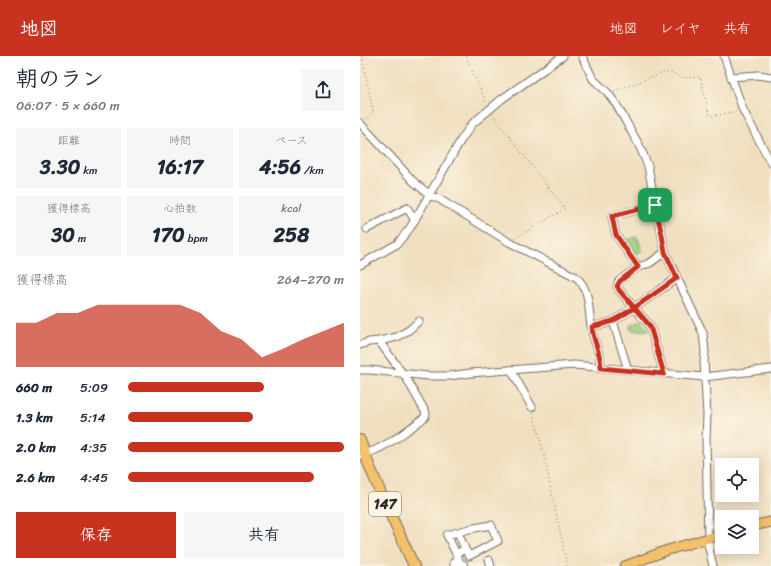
<!DOCTYPE html>
<html lang="ja">
<meta charset="utf-8">
<style>
body{margin:0;font-family:Sriracha,"Klee One",sans-serif;background:#f6f6f7;color:#1f2937;height:100vh;display:flex;flex-direction:column;font-size:15px;white-space:nowrap}
*{box-sizing:border-box;margin:0}
p{font-size:13px;color:#747a83}
.icon{flex:none;width:22px;height:22px;fill:none;stroke:currentColor;stroke-width:2;stroke-linecap:round;stroke-linejoin:round}
.map{position:relative;flex:1;overflow:hidden}
.panel{display:flex;flex-direction:column;background:#fff;width:360px}
.panel>*{flex:none}
.buttons{position:absolute;left:355px;top:402px;display:grid;gap:8px}
.buttons a{display:grid;place-items:center;width:44px;height:44px;border-radius:0px;background:#fff;box-shadow:0 2px 10px #0003;font-size:20px}
.pin{position:absolute;display:grid;place-items:center;width:34px;height:34px;color:#fff;margin:-17px;border-radius:8px;box-shadow:0 2px 6px #0006}
.round{display:grid;place-items:center;flex:none;width:42px;height:42px;border-radius:0px;background:#f6f6f7}
.overview{display:flex;align-items:center;justify-content:space-between;height:68px;padding:0 16px}
h1{font-size:22px;font-weight:700;line-height:30px}
.stats{display:grid;grid-template-columns:repeat(3,1fr);gap:6px;height:68px;padding:4px 16px}
.stats div{display:grid;align-content:center;border-radius:0px;background:#f6f6f7;text-align:center}
.stats b{font-size:20px;font-weight:700}
.stats small{font-size:11px;font-weight:400}
.stats p{font-size:11px}
.chart{height:112px;padding:8px 16px}
.chart p{display:flex;justify-content:space-between}
.chart svg{width:100%;height:72px;margin-top:4px;fill:#c8321e;opacity:.7}
.action{display:flex;gap:8px;margin-top:auto;padding:8px 16px}
.action a{flex:1;height:46px;border-radius:0px;background:#c8321e;color:#fff;font-size:16px;font-weight:700;line-height:46px;text-align:center}
.action a+a{background:#f6f6f7;color:#1f2937}
ul{padding:0 16px;list-style:none;font-size:13px}
li{display:grid;grid-template-columns:64px 48px 1fr;align-items:center;height:30px}
li i{height:10px;border-radius:5px;background:#c8321e}
header{display:flex;align-items:center;gap:24px;box-sizing:border-box;height:56px;padding:0 20px;background:#c8321e;color:#fff}
header strong{font-size:19px}
nav{display:flex;gap:22px;margin-inline-start:auto;font-size:14px}
main{display:flex;flex:1;min-height:0}
.map>svg:first-child{display:block}
.green{fill:#9acf7f;stroke:#627d55}
.lines{fill:none;stroke-linecap:round;stroke-linejoin:round}
.minor-casing{stroke:#706a5f;stroke-width:9}
.major-casing{stroke:#706a5f;stroke-width:11}
.highway-casing{stroke:#706a5f;stroke-width:12}
.path{stroke:#706a5f;stroke-width:1;stroke-dasharray:1 3;stroke-linecap:butt}
.minor{stroke:#fff;stroke-width:7}
.major{stroke:#f4c16a;stroke-width:9}
.highway{stroke:#f4c16a;stroke-width:10}
.route-casing{stroke:#fff;stroke-width:8}
.route{stroke:#c8321e;stroke-width:5}
.labels{text-anchor:middle;dominant-baseline:central;stroke-width:3.5;stroke-linejoin:round;paint-order:stroke}
.shield{fill:#fcf5e5;stroke:#6a6863;stroke-width:1}
.shield-label{font-size:14px;font-weight:bold;fill:#2b2b2b}
</style>
<header>
<strong>地図</strong>
<nav><a>地図</a><a>レイヤ</a><a>共有</a></nav>
</header>
<main>
<section class="panel">
<div class="overview"><div><h1>朝のラン</h1><p>06:07 · 5 × 660 m</p></div><a class="round"><svg class="icon" aria-label="share" viewBox="0 0 24 24"><path d="M12 15V3M7 8l5-5 5 5M5 13v7h14v-7"/></svg></a></div>
<div class="stats">
<div><p>距離</p><b>3.30<small> km</small></b></div>
<div><p>時間</p><b>16:17</b></div>
<div><p>ペース</p><b>4:56<small> /km</small></b></div>
</div>
<div class="stats">
<div><p>獲得標高</p><b>30<small> m</small></b></div>
<div><p>心拍数</p><b>170<small> bpm</small></b></div>
<div><p>kcal</p><b>258</b></div>
</div>
<div class="chart"><p><span>獲得標高</span>264–270 m</p>
<svg viewBox="0 0 160 44" preserveAspectRatio="none"><path d="M0 44V17L10 17L20 11L30 11L40 6L50 6L60 6L70 6L80 6L90 11L100 22L110 27L120 38L130 33L140 27L150 22L160 17V44z"/></svg>
</div>
<ul>
<li><b>660 m</b>5:09<i style="width:63%"></i></li>
<li><b>1.3 km</b>5:14<i style="width:58%"></i></li>
<li><b>2.0 km</b>4:35<i style="width:100%"></i></li>
<li><b>2.6 km</b>4:45<i style="width:86%"></i></li>
</ul>
<div class="action"><a>保存</a><a>共有</a></div>
</section>
<div class="map">
<svg width="411" height="510" viewBox="0 0 411 510">
<rect width="100%" height="100%" fill="#fcf5e5"/>
<filter id="ink" filterUnits="userSpaceOnUse"><feTurbulence type="fractalNoise" baseFrequency=".025" numOctaves="2"/><feDisplacementMap in="SourceGraphic" scale="8" xChannelSelector="R" yChannelSelector="G"/><feConvolveMatrix kernelMatrix="1 2 1 2 8 2 1 2 1" color-interpolation-filters="sRGB"/></filter>
<filter id="wash" filterUnits="userSpaceOnUse"><feTurbulence type="fractalNoise" baseFrequency=".012" numOctaves="4" result="noise"/><feDisplacementMap in="SourceGraphic" scale="16" xChannelSelector="R" yChannelSelector="G"/><feGaussianBlur stdDeviation="0.9" result="paint"/><feColorMatrix in="noise" values="0 0 0 0 0 0 0 0 0 0 0 0 0 0 0 0 0 1.4 0 .05"/><feComposite in="paint" operator="in"/></filter>
<g filter="url(#wash)">
<rect width="100%" height="100%" fill="#f0dfbf"/>
<path class="green" d="M277,181L282,194L274,200L263,185Z
M281,265L287,271L289,275L271,274L270,270Z"/>
</g>
<g filter="url(#ink)">
<g class="lines">
<g class="minor-casing">
<path id="minor" d="M222,0L233,23L247,36L256,48L279,89L288,110L296,153L302,179L305,196L343,277L345,296L344,306L347,359L346,383L348,482V488L353,510
M364,0L383,54L411,107
M371,21L399,19L411,21
M0,67L54,126L70,139L79,143L149,186L216,221C233,236 227,259 233,279C236,290 241,300 241,312
M7,173L47,152L55,164
M0,209L37,188L50,172L101,84L112,68L142,43L203,0
M278,211L256,179L252,161L253,160L295,149
M253,265L268,314
M232,271L253,265L274,252L317,222
M0,289L9,286L19,285
M0,314H10L68,320H89L111,317L214,309L344,321L411,313
M151,314L172,351
M43,318L19,285L37,281L49,274L59,265
M304,318L290,270L259,234L257,230L259,225L278,211L290,207L305,196
M0,399C22,395 48,374 65,361L66,357L44,318
M98,476L105,493
M129,504L131,510
M94,510V506L99,504L87,479L109,473L131,469L138,485L109,500L105,493L96,498
M94,510L103,508L104,510"/>
</g>
<g class="major-casing">
<path id="major" d="M392,470L411,466
M265,510L308,494L362,478"/>
</g>
<g class="highway-casing">
<path id="highway" d="M0,384L9,409L22,440L54,510"/>
</g>
<path class="path" d="M2,0L13,56L7,64
M106,0L126,47
M254,35L303,17H312L324,22L340,21L349,58L353,60L377,55
M132,58L205,153L155,182
M173,357L183,394L207,510"/>
<use href="#minor" class="minor"/>
<use href="#major" class="major"/>
<use href="#highway" class="highway"/>
</g>
</g>
<g class="lines" filter="url(#ink)">
<g class="route-casing">
<path id="route" d="M295,149L302,179L305,196L317,222L274,252L253,265L232,271C233,285 241,297 241,312L304,318L290,270L259,234L257,230L260,225L278,211L256,179L252,161V160L295,149"/>
</g>
<use href="#route" class="route"/>
</g>
<g class="labels">
<rect class="shield" x="9" y="436" width="32" height="24" rx="3"/>
<g class="shield-label">
<text x="25" y="448">147</text>
</g>
</g>
</svg>
<div class="buttons">
<a><svg class="icon" aria-label="locate" viewBox="0 0 24 24"><circle cx="12" cy="12" r="6"/><path d="M12 2v4M12 18v4M2 12h4M18 12h4"/></svg></a>
<a><svg class="icon" aria-label="layers" viewBox="0 0 24 24"><path d="M12 4l9 5-9 5-9-5zM3 14l9 5 9-5"/></svg></a>
</div>
<div class="pin" style="left:295px;top:149px;background:#1e9e55"><svg class="icon" aria-label="arrive" viewBox="0 0 24 24"><path d="M6 21V4h12l-3 4 3 4H6"/></svg></div>
</div>
</main>
